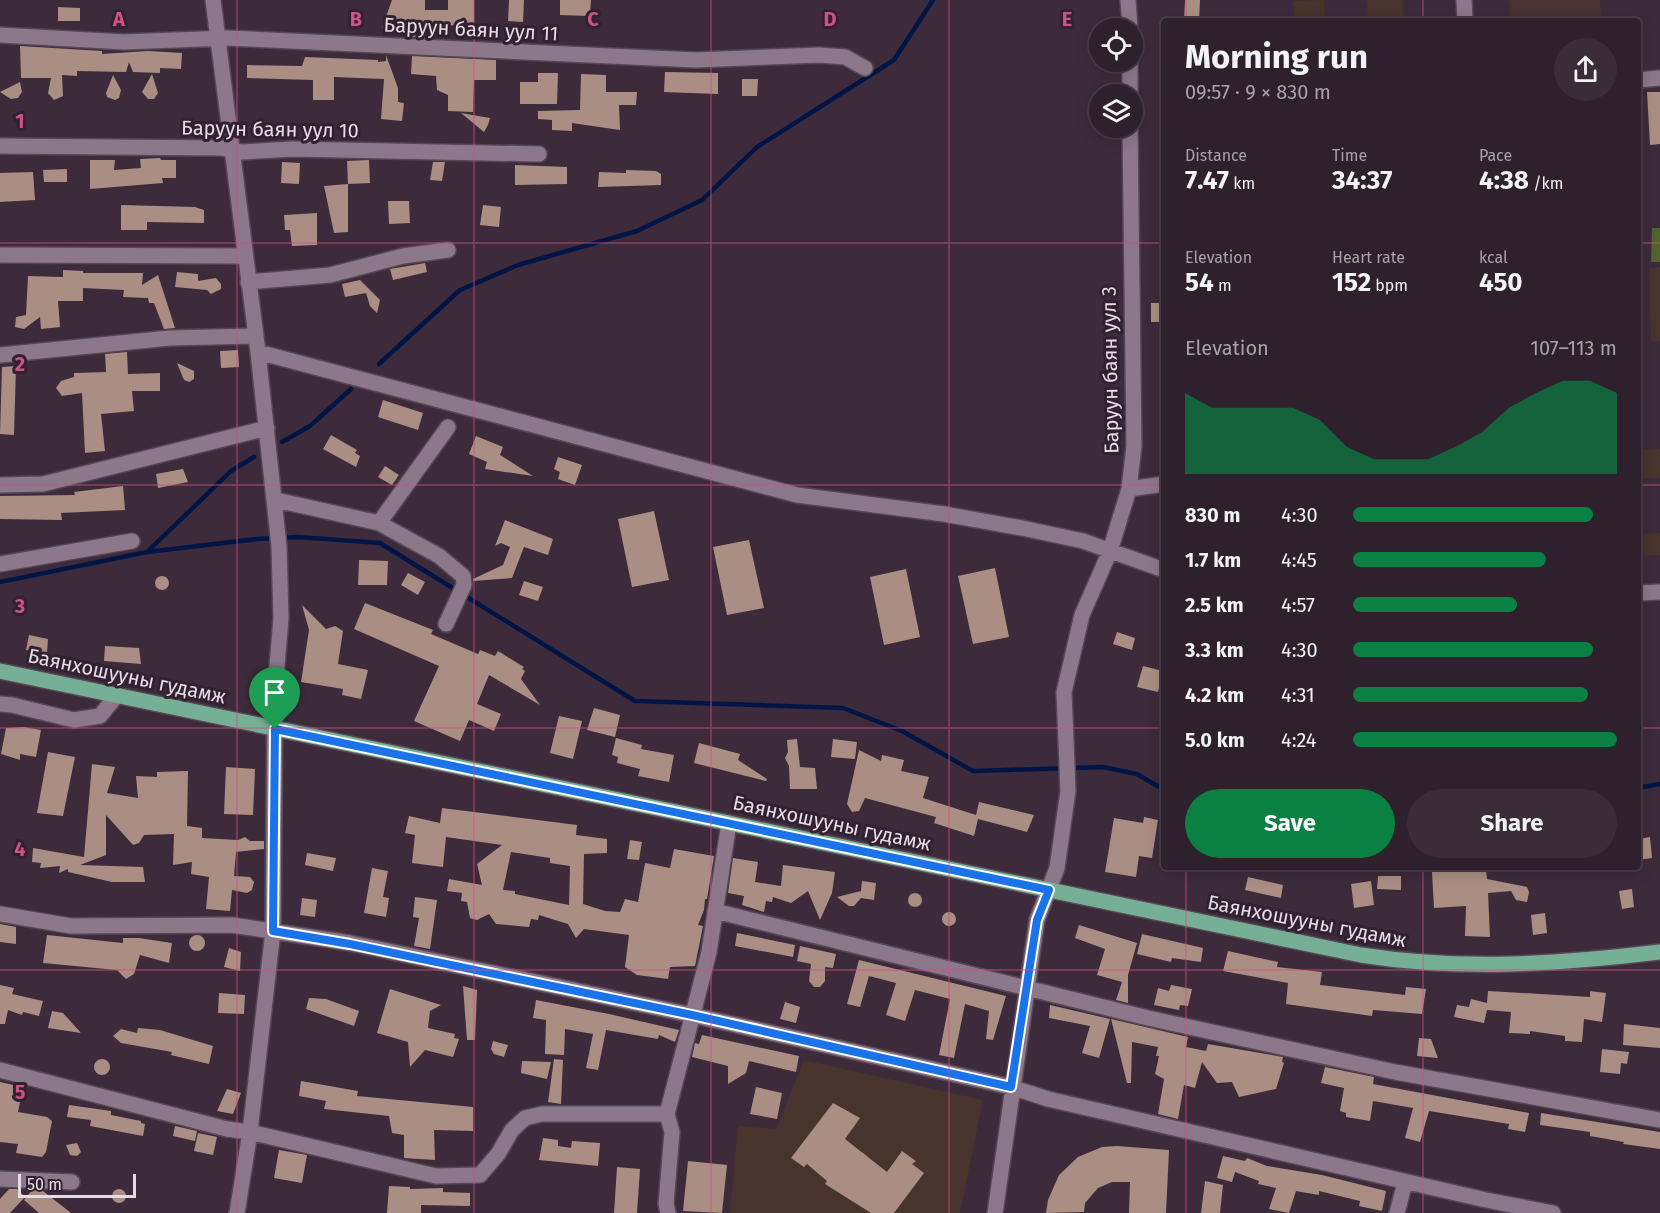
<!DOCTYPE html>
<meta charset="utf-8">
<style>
body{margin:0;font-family:"Fira Sans",sans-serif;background:#3a2d38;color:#f1f3f6;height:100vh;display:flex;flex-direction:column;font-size:22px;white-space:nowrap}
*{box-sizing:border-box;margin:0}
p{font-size:20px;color:#a7a3a9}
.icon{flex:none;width:33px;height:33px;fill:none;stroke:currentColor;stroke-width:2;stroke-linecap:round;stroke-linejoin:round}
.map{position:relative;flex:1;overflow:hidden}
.drawer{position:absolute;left:1161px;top:18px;width:480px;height:852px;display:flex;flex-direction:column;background:#2e202c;border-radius:6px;box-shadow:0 3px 15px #0003,0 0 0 2px #493e48}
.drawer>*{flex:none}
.tools{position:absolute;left:1089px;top:18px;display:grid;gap:12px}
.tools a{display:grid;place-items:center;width:54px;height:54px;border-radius:50%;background:#2e202c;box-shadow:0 3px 15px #0003,0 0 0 2px #493e48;font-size:30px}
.scale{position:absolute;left:18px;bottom:15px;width:118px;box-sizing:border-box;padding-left:6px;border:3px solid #e7dbe6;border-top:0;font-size:16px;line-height:21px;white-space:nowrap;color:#e7dbe6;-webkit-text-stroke:4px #322131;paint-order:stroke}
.pin{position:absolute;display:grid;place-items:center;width:51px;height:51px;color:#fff;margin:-62px -26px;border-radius:50% 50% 50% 0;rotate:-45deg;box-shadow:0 0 6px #0007}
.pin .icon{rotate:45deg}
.round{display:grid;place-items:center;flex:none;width:63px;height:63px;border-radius:32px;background:#3a2d38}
.head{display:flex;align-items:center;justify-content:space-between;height:102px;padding:0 24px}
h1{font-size:33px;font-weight:700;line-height:45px}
.stats{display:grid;grid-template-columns:repeat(3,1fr);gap:9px;height:102px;padding:6px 24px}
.stats div{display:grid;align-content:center}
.stats b{font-size:26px;font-weight:700}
.stats small{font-size:16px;font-weight:400}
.stats p{font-size:16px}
.chart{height:168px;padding:12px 24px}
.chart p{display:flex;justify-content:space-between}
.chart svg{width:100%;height:108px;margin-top:6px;fill:#0b8043;opacity:.7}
.cta{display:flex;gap:12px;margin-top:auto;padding:12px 24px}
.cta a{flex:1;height:69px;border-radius:36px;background:#0b8043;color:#fff;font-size:24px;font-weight:700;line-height:69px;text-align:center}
.cta a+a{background:#3a2d38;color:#f1f3f6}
ul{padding:0 24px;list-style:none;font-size:20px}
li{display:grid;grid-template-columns:96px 72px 1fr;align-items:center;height:45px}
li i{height:15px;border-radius:8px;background:#0b8043}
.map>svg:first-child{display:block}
.education{fill:#47342d}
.medical{fill:#483332}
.green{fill:#556030}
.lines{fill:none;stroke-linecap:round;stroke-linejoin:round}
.stream{stroke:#001545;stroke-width:4.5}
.building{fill:#aa8e83;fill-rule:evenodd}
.minor-casing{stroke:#564755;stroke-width:18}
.major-casing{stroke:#564755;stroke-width:18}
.minor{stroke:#8d788b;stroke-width:15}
.major{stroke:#75af95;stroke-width:15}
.route-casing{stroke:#fff;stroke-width:12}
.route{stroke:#1a73e8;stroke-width:8}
.grid{fill:none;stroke:#cd5285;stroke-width:1.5;stroke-opacity:0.55}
.labels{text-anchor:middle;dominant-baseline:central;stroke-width:6;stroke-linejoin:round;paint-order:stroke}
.street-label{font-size:20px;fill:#e7dbe6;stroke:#322131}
.grid-label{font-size:20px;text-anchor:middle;font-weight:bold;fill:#cd5285;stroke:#322131;stroke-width:6;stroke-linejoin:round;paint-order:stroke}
</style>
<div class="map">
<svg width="1660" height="1213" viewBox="0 0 1660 1213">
<rect width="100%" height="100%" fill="#3d2b3b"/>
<path class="education" d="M1324,0L1325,21H1295L1293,1Z
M1367,0H1402L1404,21H1368Z
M1660,267V341H1651L1649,268Z
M1660,449V478L1638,479V450Z
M1660,533V555L1638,556V534Z
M804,1060L983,1100L960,1213H730L738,1126L776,1129Z"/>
<path class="medical" d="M1509,0H1600L1601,21H1510Z"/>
<path class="green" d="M1652,228H1660V262H1651Z"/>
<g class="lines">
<path class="stream" d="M379,364L460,290L518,265L637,231L702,200L757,147L894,60L933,0
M282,442L310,426L351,389
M147,552L231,471L254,457
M0,582L147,552L257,539L298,537L380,543L635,701L843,708L902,731L973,771L1103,767L1137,774L1164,790
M1638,788L1660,784"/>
</g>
<path class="building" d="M392,0H425V10H448V0H474V26L439,25V29H425V38L406,36V25L382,28Z
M509,0H524L523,22L508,21Z
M560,0H591L590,16L560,15Z
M1185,0H1200L1199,21H1184Z
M58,7L80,8V21H58Z
M20,46L102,51V54L148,51L182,53L181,69L160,68V73L133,72L129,62L126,72L77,71V76L62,75L63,96L54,100L48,93L51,78H21Z
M386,55L398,88V102L404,103L402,121L381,119L384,79L334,77V100H313V80L247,78V65L302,66L305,57L378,60V62L386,61Z
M412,56L496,60V80H474L473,112L448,111V95L437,90L436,76L411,74Z
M665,72L718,73V94L664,92Z
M538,73H558L557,104H520V82H538Z
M152,74L158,93L154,99H148L142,92Z
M581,74L606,75V92H637L636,105H619L620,130L572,123V131L552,130V120L538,119V111L580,110Z
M113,75L121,90L119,98L115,100L107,97L106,93Z
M742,79H758L757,96H742Z
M20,82L22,92L18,98L11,99L0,92Z
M1647,92H1660V144L1650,145Z
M461,113L490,118L488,125L484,132Z
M160,158L161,160H176V178H162L163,183L90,189V160H115L114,170L141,168L140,159Z
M369,160L370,183L348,184L347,161Z
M282,162L300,163L299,184L281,183Z
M433,162H445L442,181L430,180Z
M515,165L567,167V184L515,185Z
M67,169V182H44L43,170Z
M626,170L656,171L661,174V185L598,187L599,172L626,173Z
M33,172L35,200L0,202V173Z
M348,184V232L334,233L324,186Z
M388,201H409L410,223L389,224Z
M121,205L195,207L204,210V223L147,222V230H121Z
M483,205L501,207L499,227L480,225Z
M317,213V245L292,246L290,230H285L284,215Z
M425,263L427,272L393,280L390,269Z
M63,270L83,271V273H143L142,285L158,275L175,328L164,329L154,303H149L148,298L123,297L124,290L83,288V301H58L60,327L41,329L40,317L24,329L15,327L16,317L26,315L28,276L63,277Z
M177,272L198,274V281L216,278L221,284V289L211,294L207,290L175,287Z
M360,280L380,300L377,313L370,306L366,293L345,297L342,284Z
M1151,303H1164V322H1151Z
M238,350L239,367L221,368L220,351Z
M127,352L128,374L160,373V391H132L134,411L101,414L105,451L85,453L82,393L62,396L56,388L61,381L74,377V373L106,372L105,354Z
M177,363L194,371V379L189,382L184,380Z
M16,366L14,435L0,434L2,367Z
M383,400L423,413L418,430L378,417Z
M331,435L357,450L355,453L360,456L356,467L323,449Z
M476,436L503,447L500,455L533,476L485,469L487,462L469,454Z
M558,457L582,465L575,485L558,479L560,472L554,469Z
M385,466L399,475L392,485L378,477Z
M183,469L188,482L158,488L156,474Z
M123,486L125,510L61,513L62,520L0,519V496L75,495L74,492Z
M654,511L669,580L632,587L618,519Z
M505,520L553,539L548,555L524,547L512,578L473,581V579L503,565L510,547L501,543L495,546Z
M749,540L764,608L727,615L713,547Z
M359,560L388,561L387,585H358Z
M995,568L1009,637L973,644L958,576Z
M906,569L920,637L884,645L870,577Z
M408,573L425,582L418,595L401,585Z
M155 583a7 7 0 1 1 14 0a7 7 0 1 1-14 0Z
M524,581L543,587L538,601L519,595Z
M365,603L433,630L431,634L478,654L480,650L495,656L498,651L524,667L522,669L525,671L521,679L540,705L489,675L477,704L501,714L494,731L469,720L460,741L414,721L439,666L354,629Z
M302,605L326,629L335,626L343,631L338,664L368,670L361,699L342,695L343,689L301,682L309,630Z
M1117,632L1135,638L1132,650L1113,644Z
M29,635L48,639L47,653L26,650Z
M105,646L139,648L141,664L104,661Z
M1143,666L1163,671L1158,692L1137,687Z
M594,708L620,715L615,737L587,730Z
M559,716L582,721L573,759L550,753Z
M24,727L41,730L36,757L20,754V760L1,754L6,728Z
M616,738L642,745L641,749L674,755L669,782L638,776L640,769L617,763L618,757L612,755Z
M797,739L800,767L815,768L817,789H790L789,766L785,758L788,752L787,740Z
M833,739L857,742L855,759L831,757Z
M699,743L740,754L738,760L767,779L766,781L694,763Z
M859,750L881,761L882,755L904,760L901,771L929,777L923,798L976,815L979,802L1034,815L1027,832L978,819L974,836L934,823L936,817L865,798L859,811L852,812L847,804Z
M48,752L75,757L63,816L37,813Z
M92,764L115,767L107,793L138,798L136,776L157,777V772L188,771L187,826L202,828V838L238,840L245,837L250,841H264V849L236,852L234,876L250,877L254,882L252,890L247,893L232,890L230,911L206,909L209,877L191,874L192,862L173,865L174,834L144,835L139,843L133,845L106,815V855L80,865L143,867L145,882H112L68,872V869L59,873L60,866L40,868L41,863L32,862L33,848L84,857Z
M226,767L255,769L253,815L224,814Z
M442,808L577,825L576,835L607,839V853L584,854L583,904L605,911L620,912L625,899L638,902L645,863L670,868L674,849L714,856L707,899H705L704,910L698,925L703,926L695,966L670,967L668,979L637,975L625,967L629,935L584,929L576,938L568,924L539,915L538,920L531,919L529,927L496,924L489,914L477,920L470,918L467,902L461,901L462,893L447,891L449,879L482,885L477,864L502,845L446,837L443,867L412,863L415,835L405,833L409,816L440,823ZM511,852L550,858V863L570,866L569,905L515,894V891L503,890Z
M1144,817L1158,820L1152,858L1139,856L1136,877L1105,872L1114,818L1143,823Z
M1650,837L1652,858L1638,860V839Z
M630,840L642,842L639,860L627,859Z
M307,853L336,858L333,871L305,865Z
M733,858L758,862L755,882L781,886L783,865L835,872L832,893L820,920L808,891L791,903L773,897L772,902L766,901L764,912L742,905L744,896L728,893Z
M372,868L388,871L383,897L389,898L386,917L364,913Z
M1486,869L1487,879L1527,887L1529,892L1527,902L1516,900L1511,891L1488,893L1490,937L1465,936L1466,906L1434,908L1432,872Z
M1378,876H1401V890L1377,889Z
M1248,877L1283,885L1281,898L1245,890Z
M862,881L876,883L874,900L861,898L854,906H849L837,897L861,891Z
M1371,881L1374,905L1354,908L1351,884Z
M1632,889L1634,907L1622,909L1619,891Z
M908 900a7 7 0 1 1 14 0a7 7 0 1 1-14 0Z
M415,897L437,900L430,949L414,946L419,918L413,917Z
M302,898L317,900L315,917L300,915Z
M942 919a7 7 0 1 1 14 0a7 7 0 1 1-14 0Z
M1545,913L1547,933L1533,935L1531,915Z
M0,924L16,927V944L0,942Z
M1079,925L1137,943L1128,975V1003L1116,1000L1122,982L1097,975L1105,949L1075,938Z
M737,933L795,945L793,957L735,946Z
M1142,934L1203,948L1201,962L1172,958L1171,962L1137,954Z
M47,935L123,943V938H139L172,943L169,963L140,955L134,974L126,979L117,970L43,963Z
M189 943a8 8 0 1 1 16 0a8 8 0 1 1-16 0Z
M800,946L836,954L833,968L825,967V981L820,987H814L809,981L811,964L797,961Z
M229,948L241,952L240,971L224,967Z
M1228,951L1278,962L1277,967L1322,972L1320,985L1405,995L1406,987L1426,989L1422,1014L1373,1010L1372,1016L1286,1004L1288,983L1223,971Z
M859,960L1006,996L993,1040L986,1039L989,1011L965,1004L954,1058L939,1055L950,999L915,990L905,1021L886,1015L896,983L869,976L860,1007L847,1004Z
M0,985L14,988L12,994L43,1001L39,1016L23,1012L22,1015L8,1010L5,1024H0Z
M1171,985L1192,989L1188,1006L1180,1005L1179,1010L1154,1005L1158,988L1169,991Z
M463,986L477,990L475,1040H467Z
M390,989L441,1005L430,1011L428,1028L455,1034L454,1038L459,1039L453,1057L425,1050L410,1067L408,1042L377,1033Z
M1488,991L1590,997V991L1606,993L1602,1022L1584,1019L1582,1042L1565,1041V1036L1530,1031V1034L1509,1033L1511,1012L1487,1010L1484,1023L1454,1017L1457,1005L1469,1007L1471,999L1487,1003Z
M219,993L245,995L244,1014L218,1013Z
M309,998L326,999L359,1011L354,1026L306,1009Z
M536,1000L609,1014L679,1030L675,1042L659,1035L658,1039L606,1030L598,1070L586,1068L593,1034L565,1029L564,1055L545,1054L546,1020L533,1018Z
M785,1002L800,1007L796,1023L780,1019Z
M1050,1005L1110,1019L1099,1058L1082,1053L1090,1026L1049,1018Z
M52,1011L63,1013L81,1033L48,1028Z
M1111,1019L1188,1037L1186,1047L1206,1051L1208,1044L1283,1057L1282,1062L1284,1063L1276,1089L1239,1097L1232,1082L1217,1083L1202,1062L1195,1088L1184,1085L1178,1119L1158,1114L1164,1079L1155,1074L1159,1056H1156L1158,1047L1132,1042L1131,1083H1127Z
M1624,1024L1660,1028V1048L1623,1045Z
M138,1028L160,1030L213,1046L209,1064L171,1055L172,1052L121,1043L113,1036L121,1029L137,1033Z
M702,1035L799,1056L796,1072L749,1061L746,1073L728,1084V1066L692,1057L695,1043L699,1044Z
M1419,1038L1431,1039L1438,1058L1417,1056Z
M493,1041L508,1045L504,1057L494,1054L491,1049Z
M1602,1049L1629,1052L1627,1064L1621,1063L1620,1074L1600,1072Z
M554,1059L563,1060L561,1104L548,1102Z
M94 1067a8 8 0 1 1 16 0a8 8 0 1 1-16 0Z
M522,1061L551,1062L547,1079L521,1073Z
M1325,1067L1374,1077L1373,1084L1529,1113L1525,1132L1508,1129L1509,1124L1429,1111L1420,1142L1405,1138L1413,1108L1373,1101L1370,1121L1346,1117V1113L1340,1111L1344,1088L1321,1083Z
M301,1081L358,1091L357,1096L473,1107V1131L434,1130L435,1160L404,1158V1135L392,1133L389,1116L324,1109L326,1101L299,1096Z
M0,1082L23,1087L18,1112L47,1117L52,1121L46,1152L42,1157L16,1153L18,1144L0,1142Z
M756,1087L782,1093L777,1119L750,1114Z
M227,1089L241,1093L233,1114L217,1111Z
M833,1103L860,1118L845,1139L887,1172L902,1151L916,1161L912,1164L924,1173L894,1213H871L825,1184L827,1181L807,1164L804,1167L791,1158Z
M69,1105L111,1111V1115L141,1121V1123L145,1124L143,1136L90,1126L91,1120L67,1117Z
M1541,1113L1660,1132V1149L1623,1144L1624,1142L1590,1136V1132L1540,1125Z
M175,1126L197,1131L195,1141L173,1136Z
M198,1133L217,1137L213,1155L194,1151Z
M543,1138L558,1140V1146L571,1148L572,1141L600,1143L598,1166L539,1160Z
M77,1143L81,1152L77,1156L70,1155L66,1145Z
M1117,1146L1169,1150L1166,1213H1129L1130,1182H1112L1098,1188L1085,1203L1084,1212L1046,1213L1048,1200L1059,1175L1078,1157L1102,1147Z
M279,1150L307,1155L302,1183L274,1178Z
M1223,1156L1245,1161L1247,1158L1267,1166L1322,1175L1386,1191L1382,1211L1359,1206L1360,1201L1319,1191V1195L1296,1191L1289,1213L1269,1209L1276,1188L1258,1184L1259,1181L1235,1172L1232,1182L1217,1178Z
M688,1161L727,1165L722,1213L683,1211Z
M617,1167L640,1169L637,1213H614Z
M1205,1181L1223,1185L1220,1213H1201Z
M389,1186L410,1187V1189L443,1188V1192L470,1193V1206L421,1205V1213H387Z
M9,1189H17L25,1197L10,1213H0V1199Z
M112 1196a7 7 0 1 1 14 0a7 7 0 1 1-14 0Z
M32,1190L43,1191L71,1213H39L24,1200Z"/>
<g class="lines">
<g class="minor-casing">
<path id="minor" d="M213,0L258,352L279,546L281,618L275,690L273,931L250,1132L237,1213
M1128,0L1130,28
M1464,0L1465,21
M0,35L124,42L227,38L696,60L819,55L845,57L865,68
M1638,80L1660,78
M1130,94V62
M0,146L221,148L242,152L292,149L539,154
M0,255L245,256
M248,282L330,275L403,256L448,250
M258,352L797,495L944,514L1022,528L1083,541L1164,570
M0,355L170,338L255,336
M0,485L43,484L267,428
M1129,489L1164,484
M276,500L379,523L448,427
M379,523L439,556L463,576L464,585L446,624
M0,564L132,541
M1638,593L1660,592
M0,704L12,705L74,720L100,716L117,695
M715,911L1148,1018L1395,1072L1660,1120
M0,914L71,926L232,925L350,943L692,1015L1011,1087L1048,1099L1486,1200L1553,1213
M0,1070L227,1129L250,1132L436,1176L480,1175L498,1154L512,1130L525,1118L542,1114H667
M0,1179L72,1182
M668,1213L666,1204L672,1132L667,1114L709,952L729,823
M995,1213L1037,920L1057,868L1068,791L1064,692L1082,615L1110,551L1129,489L1134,446L1130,128
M1397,1213L1405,1182"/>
</g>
<g class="major-casing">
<path id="major" d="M0,671L1361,955C1462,971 1559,964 1660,952"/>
</g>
<use href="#minor" class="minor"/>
<use href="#major" class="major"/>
</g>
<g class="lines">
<g class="route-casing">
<path id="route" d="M275,729L1049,890L1037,920L1011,1087L692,1015L350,944L273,931Z"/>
</g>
<use href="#route" class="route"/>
</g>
<path class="grid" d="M237,0V1213M474,0V1213M711,0V1213M949,0V1213M1186,0V21M1423,0V21M0,243H1164M1638,243H1660M0,485H1164M1638,485H1660M0,728H1164M1638,728H1660M1186,867V1213M1423,867V1213M0,970H1660"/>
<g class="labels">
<g class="street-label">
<text transform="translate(471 29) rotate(3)">Баруун баян уул 11</text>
<text transform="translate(270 129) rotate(1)">Баруун баян уул 10</text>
<text transform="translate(1110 370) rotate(-91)">Баруун баян уул 3</text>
<text transform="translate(127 676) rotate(12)">Баянхошууны гудамж</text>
<text transform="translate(832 823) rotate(12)">Баянхошууны гудамж</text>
<text transform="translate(1307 921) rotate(11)">Баянхошууны гудамж</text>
</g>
</g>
<g class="grid-label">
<text x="119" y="26">A</text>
<text x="356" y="26">B</text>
<text x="593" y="26">C</text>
<text x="830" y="26">D</text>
<text x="1067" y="26">E</text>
<text x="20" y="128">1</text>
<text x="20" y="371">2</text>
<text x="20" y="613">3</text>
<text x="20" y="856">4</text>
<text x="20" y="1099">5</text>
</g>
</svg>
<div class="tools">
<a><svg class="icon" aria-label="locate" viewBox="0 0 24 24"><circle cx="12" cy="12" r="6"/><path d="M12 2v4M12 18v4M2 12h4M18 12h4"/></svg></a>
<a><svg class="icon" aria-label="layers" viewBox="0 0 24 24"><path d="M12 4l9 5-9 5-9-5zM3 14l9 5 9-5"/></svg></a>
</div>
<div class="scale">50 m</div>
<div class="pin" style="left:275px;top:729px;background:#1e9e55"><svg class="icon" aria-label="arrive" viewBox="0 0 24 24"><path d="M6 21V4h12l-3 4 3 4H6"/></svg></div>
<section class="drawer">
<div class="head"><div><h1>Morning run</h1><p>09:57 · 9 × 830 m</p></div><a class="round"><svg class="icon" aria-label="share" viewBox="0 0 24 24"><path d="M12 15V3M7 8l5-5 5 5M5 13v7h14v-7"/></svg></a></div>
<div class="stats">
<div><p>Distance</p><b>7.47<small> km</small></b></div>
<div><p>Time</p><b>34:37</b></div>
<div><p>Pace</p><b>4:38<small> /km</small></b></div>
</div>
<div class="stats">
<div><p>Elevation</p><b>54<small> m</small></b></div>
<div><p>Heart rate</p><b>152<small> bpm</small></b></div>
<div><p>kcal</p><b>450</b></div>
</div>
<div class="chart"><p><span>Elevation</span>107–113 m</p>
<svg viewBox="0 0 160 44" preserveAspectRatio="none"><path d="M0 44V11L10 17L20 17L30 17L40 17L50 22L60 33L70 38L80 38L90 38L100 33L110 27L120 17L130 11L140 6L150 6L160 11V44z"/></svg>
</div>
<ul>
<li><b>830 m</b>4:30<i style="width:91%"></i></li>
<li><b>1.7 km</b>4:45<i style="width:73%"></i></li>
<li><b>2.5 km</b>4:57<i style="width:62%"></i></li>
<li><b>3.3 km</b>4:30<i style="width:91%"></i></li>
<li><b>4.2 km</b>4:31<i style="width:89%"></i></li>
<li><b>5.0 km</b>4:24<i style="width:100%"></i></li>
</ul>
<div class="cta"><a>Save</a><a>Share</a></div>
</section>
</div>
